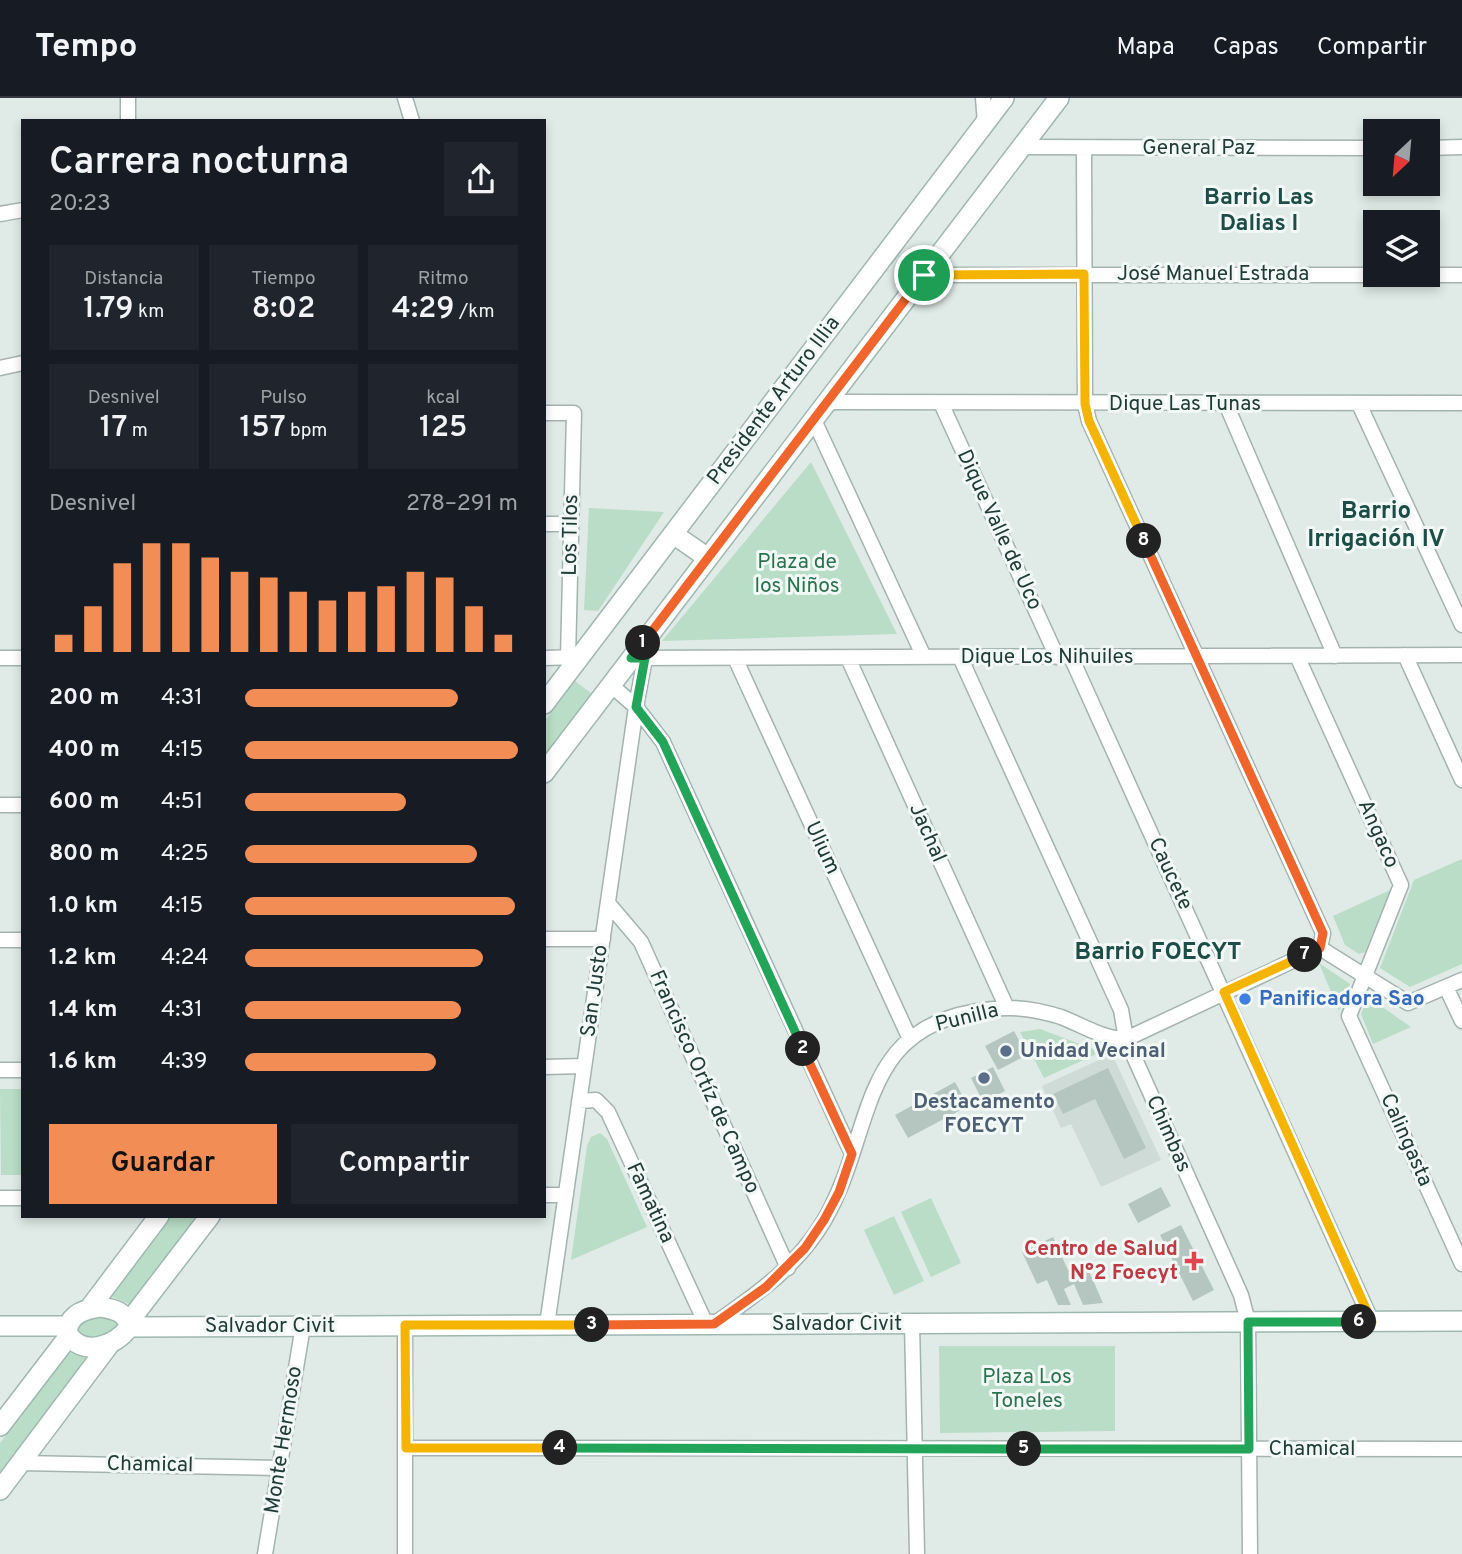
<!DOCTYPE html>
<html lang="es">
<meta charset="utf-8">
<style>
body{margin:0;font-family:Overpass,sans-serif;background:#20242c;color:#f1f3f6;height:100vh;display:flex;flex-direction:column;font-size:26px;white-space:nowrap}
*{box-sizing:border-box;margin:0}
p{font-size:23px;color:#9ea1a6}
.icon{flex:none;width:38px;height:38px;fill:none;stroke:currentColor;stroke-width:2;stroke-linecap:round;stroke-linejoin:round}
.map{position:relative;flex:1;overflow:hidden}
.drawer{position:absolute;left:21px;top:21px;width:525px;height:1099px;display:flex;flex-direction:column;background:#171b24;border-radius:0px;box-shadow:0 4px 10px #0003}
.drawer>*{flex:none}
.needle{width:46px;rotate:206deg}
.controls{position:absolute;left:1363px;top:21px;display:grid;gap:14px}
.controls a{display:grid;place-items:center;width:77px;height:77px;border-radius:0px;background:#171b24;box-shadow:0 4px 10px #0003;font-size:35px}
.pin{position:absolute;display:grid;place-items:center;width:60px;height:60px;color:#fff;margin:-30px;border:4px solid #fff;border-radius:50%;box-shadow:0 2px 7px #0007}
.km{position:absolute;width:35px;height:35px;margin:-18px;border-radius:50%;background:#222;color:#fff;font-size:19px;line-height:35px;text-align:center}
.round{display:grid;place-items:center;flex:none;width:74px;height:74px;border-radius:0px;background:#20242c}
.head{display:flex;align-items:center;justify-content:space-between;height:119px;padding:0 28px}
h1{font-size:38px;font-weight:600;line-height:52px}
.stats{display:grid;grid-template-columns:repeat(3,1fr);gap:10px;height:119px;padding:7px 28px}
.stats div{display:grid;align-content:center;border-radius:0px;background:#20242c;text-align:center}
.stats b{font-size:30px;font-weight:600}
.stats small{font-size:19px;font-weight:400}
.stats p{font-size:19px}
.chart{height:196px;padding:14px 28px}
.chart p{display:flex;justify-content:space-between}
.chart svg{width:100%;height:126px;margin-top:7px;stroke:#f38d56;stroke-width:6}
.action{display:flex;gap:14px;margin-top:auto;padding:14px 28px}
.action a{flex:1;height:80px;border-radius:0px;background:#f38d56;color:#111;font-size:28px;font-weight:600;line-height:80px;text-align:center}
.action a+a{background:#20242c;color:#f1f3f6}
ul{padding:0 28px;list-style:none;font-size:23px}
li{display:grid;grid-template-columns:112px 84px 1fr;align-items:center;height:52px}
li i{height:18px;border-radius:9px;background:#f38d56}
header{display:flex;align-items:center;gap:42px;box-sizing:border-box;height:98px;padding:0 35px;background:#171b24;border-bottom:2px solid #363941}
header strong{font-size:33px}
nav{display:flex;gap:38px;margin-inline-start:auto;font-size:24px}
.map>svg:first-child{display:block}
.built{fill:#cedbd7}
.green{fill:#b9ddc6}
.building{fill:#b5c6c1}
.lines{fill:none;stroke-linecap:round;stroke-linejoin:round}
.street-casing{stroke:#a3b3af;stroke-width:17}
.secondary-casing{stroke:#9fb7b1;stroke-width:22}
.street{stroke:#fff;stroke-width:14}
.secondary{stroke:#fff;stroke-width:19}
.split-1-casing{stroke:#fff;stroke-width:14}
.split-2-casing{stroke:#fff;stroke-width:14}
.split-3-casing{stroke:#fff;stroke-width:14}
.split-4-casing{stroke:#fff;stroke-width:14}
.split-5-casing{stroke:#fff;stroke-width:14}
.split-6-casing{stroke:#fff;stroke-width:14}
.split-7-casing{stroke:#fff;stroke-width:14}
.split-8-casing{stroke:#fff;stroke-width:14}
.split-9-casing{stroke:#fff;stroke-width:14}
.split-1{stroke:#f0652b;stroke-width:9}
.split-2{stroke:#22a559;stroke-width:9}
.split-3{stroke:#f0652b;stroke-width:9}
.split-4{stroke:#f5b400;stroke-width:9}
.split-5{stroke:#22a559;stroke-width:9}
.split-6{stroke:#22a559;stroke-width:9}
.split-7{stroke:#f5b400;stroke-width:9}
.split-8{stroke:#f0652b;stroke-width:9}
.split-9{stroke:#f5b400;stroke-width:9}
.shop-dot{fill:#3f7fe0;stroke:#f1f8f5;stroke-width:2.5}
.service-dot{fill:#5c6f8a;stroke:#f1f8f5;stroke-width:2.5}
.health-dot{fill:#e0444e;stroke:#f1f8f5;stroke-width:2.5}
.labels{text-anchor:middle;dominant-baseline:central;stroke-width:6;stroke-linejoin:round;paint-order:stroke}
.street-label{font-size:21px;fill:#213c37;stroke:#f1f8f5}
.park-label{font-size:21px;fill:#2a734e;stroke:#f1f8f5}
.shop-label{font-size:21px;font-weight:bold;fill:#366cbe;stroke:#f1f8f5;text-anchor:start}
.service-label{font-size:21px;font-weight:bold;fill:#4e5e75;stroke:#f1f8f5;text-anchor:start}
.health-label{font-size:21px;font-weight:bold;fill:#be3a42;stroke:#f1f8f5;text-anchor:end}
.neighbourhood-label{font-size:23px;font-weight:bold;fill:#1c4e47;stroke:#f1f8f5}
.quarter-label{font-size:24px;font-weight:bold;fill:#1c4e47;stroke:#f1f8f5}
</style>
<header>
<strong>Tempo</strong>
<nav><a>Mapa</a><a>Capas</a><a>Compartir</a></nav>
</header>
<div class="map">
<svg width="1462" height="1456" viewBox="0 0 1462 1456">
<rect width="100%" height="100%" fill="#e0ebe7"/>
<path class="built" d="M1112,956L1161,1062L1101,1089L1071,1026L1061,1030L1042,988Z"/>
<path class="green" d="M811,364L897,536L662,543Z
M589,410L664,414L598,513L584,512Z
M575,583L595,598L544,665V624Z
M1462,761V866L1410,889L1380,870L1414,782Z
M1390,792L1365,854L1359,856L1345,847L1333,818Z
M1319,865L1350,886L1339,913Z
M1368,899L1411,929L1373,946L1361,916Z
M1040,931L1101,954L1044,980L1020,934Z
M23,991V1077H1L0,991Z
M600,1035L607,1041L647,1129L571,1162L587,1048L591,1039Z
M931,1100L961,1165L931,1179L901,1114Z
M169,1118H198L131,1207L108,1197Z
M894,1118L924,1183L894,1197L864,1132Z
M89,1219H104L117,1223L120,1229C103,1239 96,1245 77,1234L76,1227Z
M939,1248H1115V1333L940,1335Z
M69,1255L79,1257L93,1256L0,1378V1345Z"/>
<path class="building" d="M1014,933L1027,957L998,972L985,948Z
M993,969L1005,993L983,1004L971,980Z
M1108,970L1146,1050L1124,1061L1095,1001L1063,1016L1053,996Z
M955,984L968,1008L908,1040L895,1017Z
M1161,1089L1171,1108L1138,1125L1128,1106Z
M1181,1127L1214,1192L1193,1203L1160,1137Z
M1053,1139L1068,1172L1085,1164L1103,1205L1083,1207L1074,1186L1064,1191L1071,1207H1058L1047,1182L1037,1186L1022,1154Z"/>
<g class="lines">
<g class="street-casing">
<path id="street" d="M128,0V23
M405,0L412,23
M983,0L985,26
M1022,49L1376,50
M1084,50L1085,306L1089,323L1323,835L1320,850
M1428,50L1462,49
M0,116L23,112
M924,177H1376
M1428,177H1462
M0,270L23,265
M825,304L1462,305
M941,305L1057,559
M1226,306L1335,558
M1359,306L1462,527
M544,315H574L568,560
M813,320L924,559
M544,426H571
M1405,557L1462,682
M1297,558L1401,787L1349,918L1462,1166
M960,559L1121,912L1126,941L1241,1197L1248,1224L1250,1456
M1071,559L1372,1224
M0,560H23
M544,560L578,559
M631,560L1462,557
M735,560L909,939
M848,560L1007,910
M611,587L636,609L663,644L852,1056
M0,707H23
M608,805L641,844L788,1170
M544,841H603
M0,842H23
M1446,889L1462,923
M544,969L584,968
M0,972H23
M579,1003L596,1002L608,1014L706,1226
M544,1097H566
M0,1100H23
M912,1225L917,1456
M714,1226C757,1196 798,1168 825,1121C877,1030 855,924 993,911C1016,908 1039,912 1061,919C1082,927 1103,941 1126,941L1320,850L1408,905L1462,882
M405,1227V1456
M547,1227L636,609L645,560
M406,1350L1462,1351
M20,1365L279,1370
M265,1456L303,1228"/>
</g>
<g class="secondary-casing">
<path id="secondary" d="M673,436L708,460
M544,606L1004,0
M544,675L1059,0
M100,1209C114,1211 127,1214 129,1229C116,1249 80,1260 67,1234C69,1216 85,1211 100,1209Z
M89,1211L159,1118
M128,1225L210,1118
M0,1228H67
M129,1229L1462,1223
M0,1328L69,1238
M0,1392L109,1247"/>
</g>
<use href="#street" class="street"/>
<use href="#secondary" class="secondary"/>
</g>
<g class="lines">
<g class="split-1-casing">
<path id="split-1" d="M643,545L924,177"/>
</g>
<g class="split-2-casing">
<path id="split-2" d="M643,545L631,560H645L636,609L663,644L803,951"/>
</g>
<g class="split-3-casing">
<path id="split-3" d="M592,1227L714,1226L766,1189L805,1150L824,1122L839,1094L852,1056L803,951"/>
</g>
<g class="split-4-casing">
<path id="split-4" d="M560,1350H406L405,1227H592"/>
</g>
<g class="split-5-casing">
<path id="split-5" d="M560,1350L1024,1351"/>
</g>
<g class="split-6-casing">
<path id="split-6" d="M1024,1351H1249L1248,1224H1359"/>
</g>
<g class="split-7-casing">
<path id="split-7" d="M1305,857L1224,894L1372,1224H1359"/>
</g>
<g class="split-8-casing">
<path id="split-8" d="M1144,443L1323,835L1320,850L1305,857"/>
</g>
<g class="split-9-casing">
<path id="split-9" d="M924,177L1084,176L1085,306L1089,323L1144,443"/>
</g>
<use href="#split-1" class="split-1"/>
<use href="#split-2" class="split-2"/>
<use href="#split-3" class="split-3"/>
<use href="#split-4" class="split-4"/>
<use href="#split-5" class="split-5"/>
<use href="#split-6" class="split-6"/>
<use href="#split-7" class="split-7"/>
<use href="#split-8" class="split-8"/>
<use href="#split-9" class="split-9"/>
</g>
<circle class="shop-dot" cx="1245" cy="901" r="7"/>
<g class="service-dot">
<circle cx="1006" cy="953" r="7"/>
<circle cx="984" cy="980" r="7"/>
</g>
<path class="health-dot" d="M1190.5 1152.5h7v7h7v7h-7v7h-7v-7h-7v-7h7z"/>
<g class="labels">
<g class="street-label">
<text x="1199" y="50">General Paz</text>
<text x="1213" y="176">José Manuel Estrada</text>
<text transform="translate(774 303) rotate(-53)">Presidente Arturo Illia</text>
<text x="1185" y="306">Dique Las Tunas</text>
<text transform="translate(999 432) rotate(65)">Dique Valle de Uco</text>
<text transform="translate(571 437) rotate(-89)">Los Tilos</text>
<text x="1047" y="559">Dique Los Nihuiles</text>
<text transform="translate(927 735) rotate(66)">Jachal</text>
<text transform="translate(1378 736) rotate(66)">Angaco</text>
<text transform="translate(822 750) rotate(65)">Ulium</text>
<text transform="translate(1170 776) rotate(65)">Caucete</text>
<text transform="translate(595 893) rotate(-82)">San Justo</text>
<text transform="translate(967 920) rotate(-14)">Punilla</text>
<text transform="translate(704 984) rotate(66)">Francisco Ortíz de Campo</text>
<text transform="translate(1168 1036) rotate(66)">Chimbas</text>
<text transform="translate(1406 1042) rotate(66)">Calingasta</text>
<text transform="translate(650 1105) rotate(65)">Famatina</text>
<text x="837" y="1226">Salvador Civit</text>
<text x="270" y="1228">Salvador Civit</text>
<text transform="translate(284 1342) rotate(-81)">Monte Hermoso</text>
<text x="1312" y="1351">Chamical</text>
<text transform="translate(150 1367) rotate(1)">Chamical</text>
</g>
<g class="park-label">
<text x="797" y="464">Plaza de<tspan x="797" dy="24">los Niños</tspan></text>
<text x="1027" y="1279">Plaza Los<tspan x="1027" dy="24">Toneles</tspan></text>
</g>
<g class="shop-label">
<text x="1259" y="901">Panificadora Sao</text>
</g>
<g class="service-label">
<text x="1020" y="953">Unidad Vecinal</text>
<text x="984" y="1004" text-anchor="middle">Destacamento<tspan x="984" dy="24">FOECYT</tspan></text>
</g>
<g class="health-label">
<text x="1178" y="1151">Centro de Salud<tspan x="1178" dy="24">N°2 Foecyt</tspan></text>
</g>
<g class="neighbourhood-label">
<text x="1259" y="100">Barrio Las<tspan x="1259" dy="26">Dalias I</tspan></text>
</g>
<g class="quarter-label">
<text x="1376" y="414">Barrio<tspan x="1376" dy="28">Irrigación IV</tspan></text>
<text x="1158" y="855">Barrio FOECYT</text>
</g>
</g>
</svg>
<div class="controls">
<a><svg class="needle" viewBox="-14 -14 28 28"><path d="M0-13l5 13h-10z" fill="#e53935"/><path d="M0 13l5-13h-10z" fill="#9ea1a6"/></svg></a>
<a><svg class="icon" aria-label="layers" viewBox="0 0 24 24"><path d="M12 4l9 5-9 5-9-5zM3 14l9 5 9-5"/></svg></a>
</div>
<div class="pin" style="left:924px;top:177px;background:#1e9e55"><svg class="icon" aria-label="arrive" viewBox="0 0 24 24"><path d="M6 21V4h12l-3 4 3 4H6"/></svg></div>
<b class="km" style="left:643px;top:545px">1</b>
<b class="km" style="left:803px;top:951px">2</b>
<b class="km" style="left:592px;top:1227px">3</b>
<b class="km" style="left:560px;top:1350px">4</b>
<b class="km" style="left:1024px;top:1351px">5</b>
<b class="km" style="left:1359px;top:1224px">6</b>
<b class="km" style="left:1305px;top:857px">7</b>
<b class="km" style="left:1144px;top:443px">8</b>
<section class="drawer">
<div class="head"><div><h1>Carrera nocturna</h1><p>20:23</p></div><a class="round"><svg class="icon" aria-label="share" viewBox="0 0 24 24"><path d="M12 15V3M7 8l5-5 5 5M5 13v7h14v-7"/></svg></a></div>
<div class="stats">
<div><p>Distancia</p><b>1.79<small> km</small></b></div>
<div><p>Tiempo</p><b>8:02</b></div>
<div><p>Ritmo</p><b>4:29<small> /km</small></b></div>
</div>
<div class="stats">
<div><p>Desnivel</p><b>17<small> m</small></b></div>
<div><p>Pulso</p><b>157<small> bpm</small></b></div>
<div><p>kcal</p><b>125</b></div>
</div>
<div class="chart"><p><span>Desnivel</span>278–291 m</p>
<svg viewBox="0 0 160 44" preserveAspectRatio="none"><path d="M5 44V38M15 44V28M25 44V13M35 44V6M45 44V6M55 44V11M65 44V16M75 44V18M85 44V23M95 44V26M105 44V23M115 44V21M125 44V16M135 44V18M145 44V28M155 44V38"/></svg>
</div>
<ul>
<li><b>200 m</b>4:31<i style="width:78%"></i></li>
<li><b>400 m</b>4:15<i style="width:100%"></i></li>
<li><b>600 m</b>4:51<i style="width:59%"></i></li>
<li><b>800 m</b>4:25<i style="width:85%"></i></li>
<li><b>1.0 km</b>4:15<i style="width:99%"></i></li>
<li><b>1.2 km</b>4:24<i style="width:87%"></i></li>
<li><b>1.4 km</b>4:31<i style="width:79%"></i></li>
<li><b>1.6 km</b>4:39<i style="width:70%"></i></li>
</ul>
<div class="action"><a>Guardar</a><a>Compartir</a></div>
</section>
</div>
